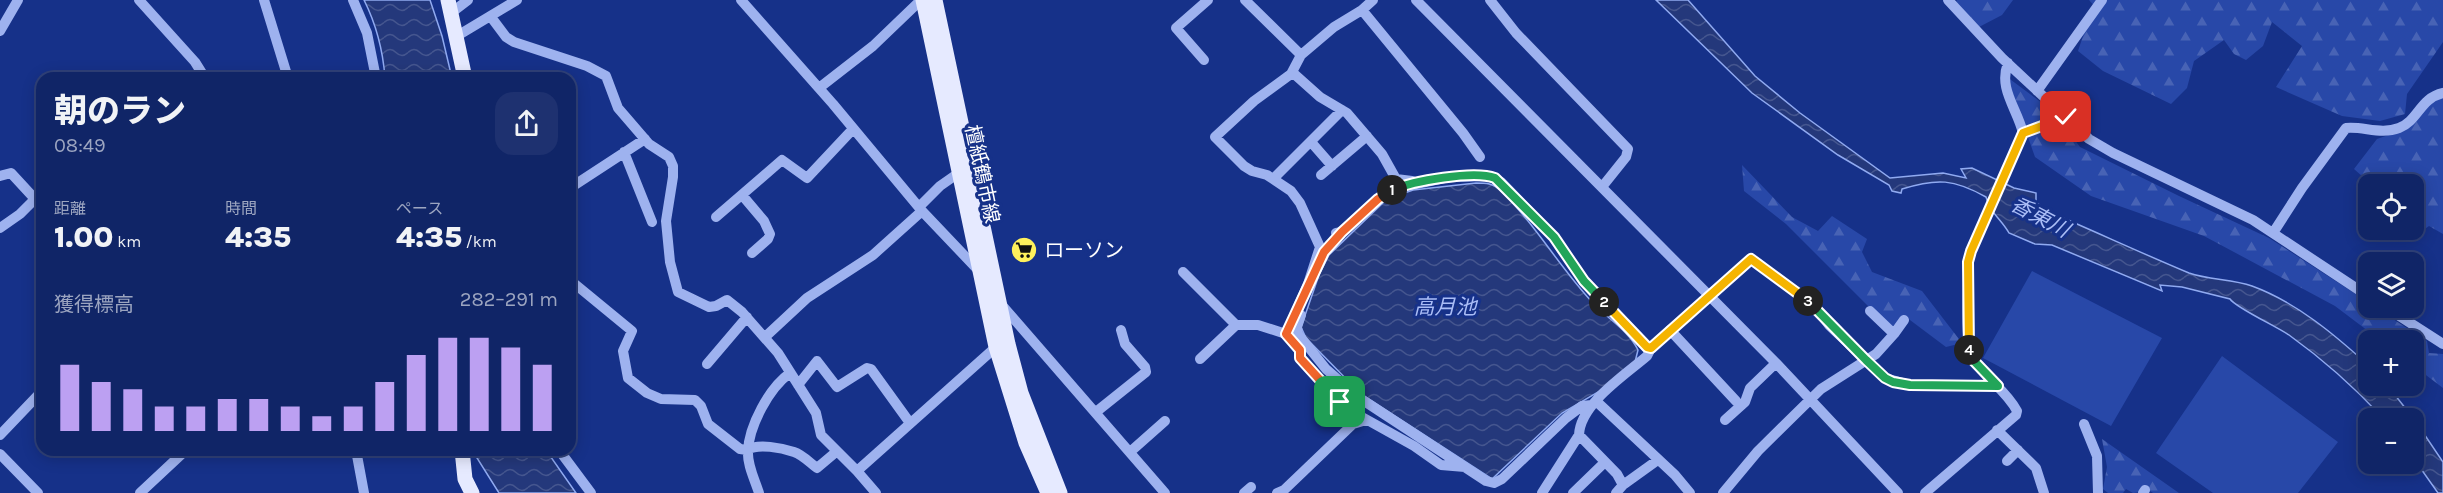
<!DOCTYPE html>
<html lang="ja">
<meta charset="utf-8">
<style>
body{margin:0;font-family:Karla,"Noto Sans JP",sans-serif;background:#1e3170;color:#f1f3f6;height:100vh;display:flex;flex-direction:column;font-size:22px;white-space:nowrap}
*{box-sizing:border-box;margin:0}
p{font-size:20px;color:#9ca5c0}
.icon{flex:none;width:33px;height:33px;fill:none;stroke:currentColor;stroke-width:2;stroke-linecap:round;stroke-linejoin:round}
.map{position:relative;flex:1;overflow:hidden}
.panel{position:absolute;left:36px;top:72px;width:540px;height:384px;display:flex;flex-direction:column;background:#102567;border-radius:18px;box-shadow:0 3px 15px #0003,0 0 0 2px #30427b}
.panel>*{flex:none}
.controls{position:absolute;left:2358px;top:174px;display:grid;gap:12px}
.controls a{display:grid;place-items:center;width:66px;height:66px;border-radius:12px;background:#102567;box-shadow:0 3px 15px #0003,0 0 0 2px #30427b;font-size:30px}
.pin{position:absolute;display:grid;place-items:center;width:51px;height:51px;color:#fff;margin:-26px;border-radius:12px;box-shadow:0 3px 9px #0006}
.km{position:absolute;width:30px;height:30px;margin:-15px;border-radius:50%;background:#222;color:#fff;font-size:16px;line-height:30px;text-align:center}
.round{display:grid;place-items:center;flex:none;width:63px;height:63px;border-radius:18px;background:#1e3170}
.summary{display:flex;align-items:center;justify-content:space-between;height:102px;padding:0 18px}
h1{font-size:33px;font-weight:800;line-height:45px}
.figures{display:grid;grid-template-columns:repeat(3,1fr);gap:9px;height:102px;padding:6px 18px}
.figures div{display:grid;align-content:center}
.figures b{font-size:30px;font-weight:800}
.figures small{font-size:16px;font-weight:400}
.figures p{font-size:16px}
.chart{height:168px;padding:12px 18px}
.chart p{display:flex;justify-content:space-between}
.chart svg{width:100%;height:108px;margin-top:6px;stroke:#bca0f2;stroke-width:6}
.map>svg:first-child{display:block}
.forest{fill:url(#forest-firs)}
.park{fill:#2848a8}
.water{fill:url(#water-waves);stroke:#90aaf1;stroke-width:1.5}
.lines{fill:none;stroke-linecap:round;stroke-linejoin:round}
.minor{stroke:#9eb2ef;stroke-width:10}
.major{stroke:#e6eaff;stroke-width:15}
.split-1-casing{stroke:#fff;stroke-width:12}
.split-2-casing{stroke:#fff;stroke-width:12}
.split-3-casing{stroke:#fff;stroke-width:12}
.split-4-casing{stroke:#fff;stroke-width:12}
.split-5-casing{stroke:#fff;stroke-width:12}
.split-1{stroke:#f0652b;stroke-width:8}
.split-2{stroke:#22a559;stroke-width:8}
.split-3{stroke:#f5b400;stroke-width:8}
.split-4{stroke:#22a559;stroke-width:8}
.split-5{stroke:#f5b400;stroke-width:8}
.labels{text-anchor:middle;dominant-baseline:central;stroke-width:6;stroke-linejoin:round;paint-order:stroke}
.street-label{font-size:20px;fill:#fff;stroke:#163189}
.poi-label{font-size:20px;fill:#fff;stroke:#163189;text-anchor:start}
.water-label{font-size:21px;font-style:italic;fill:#aabdf6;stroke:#163189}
</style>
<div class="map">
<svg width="2443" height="493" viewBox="0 0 2443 493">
<defs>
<pattern id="forest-firs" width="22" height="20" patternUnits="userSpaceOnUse" patternTransform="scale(1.5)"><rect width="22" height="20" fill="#2848a8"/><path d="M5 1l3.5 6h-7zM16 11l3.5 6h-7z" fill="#4863b5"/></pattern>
<pattern id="water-waves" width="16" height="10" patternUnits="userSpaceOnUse" patternTransform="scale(1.5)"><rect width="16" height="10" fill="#24387b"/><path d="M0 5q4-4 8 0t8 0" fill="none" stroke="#45568f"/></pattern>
</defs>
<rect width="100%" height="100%" fill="#163189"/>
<path class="forest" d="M1957,0H2013L2002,15L1979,27L1956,2Z
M2089,0H2443V42L2407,94L2405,114L2380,121L2342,116L2276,87L2302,46L2272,22L2263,46L2246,60L2234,54L2224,40L2194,61L2187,88L2171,104L2103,71L2078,51L2087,24L2097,9Z
M2007,77L2054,112L2080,147L2179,196L2269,238L2368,302V308H2376L2427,341L2429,353L2443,354V388L2414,366V340H2380L2335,306L2204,236L2091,196L2035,157Z
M2443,87V234L2429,226L2413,237L2400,230H2414V184H2371L2354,169L2377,139L2406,129Z
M1742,165L1792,217L1818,231L1832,216L1867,239L1862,252L1872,272L1922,291L1962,343L1946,347L1906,317L1893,331L1786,224L1744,191Z
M2102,439L2179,493H2153L2150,491L2133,493L2126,489L2123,493H2108L2103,489L2107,467Z"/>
<path class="park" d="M2032,271L2162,338L2111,426L1983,358Z
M2222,356L2338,442L2298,493H2213L2156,453Z"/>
<path class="water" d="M364,0H430L442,36L452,78H385C383,51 376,24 364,0Z
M1656,0H1688L1755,76L1800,113L1890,178L1943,173L1966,178L1961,169L1972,168L2014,188L2036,193V202L2047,211C2094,231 2141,253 2189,273C2209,280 2232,279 2252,286C2296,302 2335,335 2368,365V386H2388L2413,418H2383C2354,387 2324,360 2289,335C2276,326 2236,308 2230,299L2182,287L2160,285L2162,291L2052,245L2035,244L2009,233C2001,219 1991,214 1986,197C1954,179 1937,178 1902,189L1901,193L1892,191L1889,185L1838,155L1752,93Z
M1476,183C1486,183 1493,183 1501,191C1536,225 1560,268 1593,303C1607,318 1629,331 1638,350L1635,362L1600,391L1562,413L1492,479L1361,394L1306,338L1301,327L1319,275L1329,255L1387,199L1413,190Z
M2414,419L2443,462V493H2438L2414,459Z
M472,450H546L576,493H499Z"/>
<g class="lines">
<path class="minor" d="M139,0L195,62L205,78
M264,0L288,78
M353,0L367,33L376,78
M741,0L833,104L922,211L980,272
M1245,0L1301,55L1334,27L1362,10L1373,0
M1416,0L1776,363L1898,493
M1490,0L1516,33L1628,149L1626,157L1602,187
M1948,0L2002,58L2089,139L2113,153L2253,220L2368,296
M1362,10L1463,133L1480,157
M451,13L468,0
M491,17L506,37L514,42L587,66L606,76L618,108L649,144L669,157L673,166V177L666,221L670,262L678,292L709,307L716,306L727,300L742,312L778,353L816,413L821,435L857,471L996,347
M0,31L18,0
M457,36L517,0
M1301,55L1291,74L1254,101L1215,137L1244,166L1252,171L1267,175L1291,191L1300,203L1320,247L1308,284L1286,334L1300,350V358L1340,402L1353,412L1414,446L1441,465L1465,467
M1204,60L1176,28L1208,0
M1292,72L1320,97L1347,113L1382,154L1396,179L1412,181
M819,88L873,46L921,0
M2037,91L2102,0
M2023,133L2066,117
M1311,142L1332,166
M624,152L652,222
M1321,175L1367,136
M0,176L11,173L35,199L20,214L0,228
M1273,179L1342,110
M570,188L645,139
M742,195L764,221L770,234L768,239L752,253
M919,207L940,186L960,172
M716,217L782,160L807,178L853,129
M1336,233L1342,232L1378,199L1397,188L1449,177L1488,176L1501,182L1554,237L1584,281L1647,347L1651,348
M2273,233L2302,188L2346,128C2363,126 2381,135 2399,128C2418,121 2420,98 2443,93
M1321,259L1324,252L1342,232
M1183,272L1236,325
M570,280L632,331L623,351L628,378L647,393L661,399L695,400L701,406L708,424L740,449L747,450C758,443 782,448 794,452C803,455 810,463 817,468L836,452
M1000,303L1165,493
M2387,308L2443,344
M1301,315L1297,327L1298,334L1326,369L1358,397L1486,481L1494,483L1502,479L1566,418L1582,406L1592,405
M1670,330L1736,401
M1894,334L1904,320
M765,337L807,298L873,255L922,211
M1200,359L1236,325H1258L1286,334
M707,364L747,317
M798,385L817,361L837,387L867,368L871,369L910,423
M1596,401L1675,475L1690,493
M1096,412L1146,372L1145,367L1125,344L1121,330
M1725,420L1745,402L1750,388L1776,363
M2084,424L2097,456L2098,493
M1997,430L2036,468L2044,493
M0,435L42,391
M1579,435L1617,474L1623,485L1616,493
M356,450L364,493
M559,450L591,493
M1130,452L1165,421
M0,454L38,493
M2007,461L2018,450
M857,471L876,493
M1623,485L1655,462
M140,493L186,450
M759,493C755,480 747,465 748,451C749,426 769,388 790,373
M1244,493L1251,487
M1277,493L1284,490L1353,424L1366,420
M1542,493L1579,435C1580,404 1625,375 1647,356L1651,348L1751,259L1814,305L1829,325L1885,378L1910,385L1999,386
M1573,493L1605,462
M1723,493L1758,451L1821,389L1876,354L1894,334L1870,311
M1925,493L2016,415L2017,411C2006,390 1986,379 1974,360C1963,345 1969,284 1968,262L1971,251L2023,133C2017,108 1998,89 2008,63
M2143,493L2145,490"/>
<path class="major" d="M448,0L465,78
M923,0L996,347L1026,443L1048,493
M935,0L1008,344L1021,393L1060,493
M462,450L465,479L472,493"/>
</g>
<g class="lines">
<g class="split-1-casing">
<path id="split-1" d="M1340,402L1300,358V350L1286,334L1324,252L1342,232L1378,199L1392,190"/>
</g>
<g class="split-2-casing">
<path id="split-2" d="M1392,190C1413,181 1474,170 1495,178L1554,237L1584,281L1604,302"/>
</g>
<g class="split-3-casing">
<path id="split-3" d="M1604,302L1647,347L1651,348L1751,259L1808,301"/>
</g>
<g class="split-4-casing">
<path id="split-4" d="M1808,301L1866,360L1885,378L1893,382L1910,385L1998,386L1974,361L1969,350"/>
</g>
<g class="split-5-casing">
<path id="split-5" d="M1969,350L1968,262L1971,251L2023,133L2066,117"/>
</g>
<use href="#split-1" class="split-1"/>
<use href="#split-2" class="split-2"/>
<use href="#split-3" class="split-3"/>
<use href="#split-4" class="split-4"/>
<use href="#split-5" class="split-5"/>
</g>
<defs>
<g id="supermarket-disc" transform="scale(1.35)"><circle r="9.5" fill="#fff15c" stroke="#163189"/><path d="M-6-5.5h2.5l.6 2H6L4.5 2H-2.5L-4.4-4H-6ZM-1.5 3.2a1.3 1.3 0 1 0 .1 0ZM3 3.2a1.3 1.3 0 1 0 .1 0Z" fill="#111"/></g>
</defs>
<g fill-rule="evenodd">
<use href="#supermarket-disc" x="1024" y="250"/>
</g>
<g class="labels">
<g class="street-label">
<text transform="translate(982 174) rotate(78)">檀紙鶴市線</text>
</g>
<g class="poi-label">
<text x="1044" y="250">ローソン</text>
</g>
<g class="water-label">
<text transform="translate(2040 217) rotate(28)">香東川</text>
<text x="1445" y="307">高月池</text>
</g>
</g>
</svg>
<div class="controls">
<a><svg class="icon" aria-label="locate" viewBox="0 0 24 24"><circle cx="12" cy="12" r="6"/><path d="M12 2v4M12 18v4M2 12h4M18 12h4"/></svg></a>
<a><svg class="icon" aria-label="layers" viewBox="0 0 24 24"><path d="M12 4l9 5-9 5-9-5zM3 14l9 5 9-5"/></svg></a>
<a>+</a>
<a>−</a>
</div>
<div class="pin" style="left:1340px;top:402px;background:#1e9e55"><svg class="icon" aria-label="arrive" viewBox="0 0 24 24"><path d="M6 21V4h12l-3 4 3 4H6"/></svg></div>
<div class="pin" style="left:2066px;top:117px;background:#d93025"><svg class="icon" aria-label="check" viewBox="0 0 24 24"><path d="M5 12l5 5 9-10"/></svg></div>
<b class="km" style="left:1392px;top:190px">1</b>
<b class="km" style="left:1604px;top:302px">2</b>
<b class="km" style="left:1808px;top:301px">3</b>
<b class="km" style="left:1969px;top:350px">4</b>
<section class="panel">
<div class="summary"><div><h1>朝のラン</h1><p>08:49</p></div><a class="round"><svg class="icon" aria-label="share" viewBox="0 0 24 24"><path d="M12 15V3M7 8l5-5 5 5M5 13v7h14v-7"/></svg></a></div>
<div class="figures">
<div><p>距離</p><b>1.00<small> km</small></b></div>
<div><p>時間</p><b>4:35</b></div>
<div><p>ペース</p><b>4:35<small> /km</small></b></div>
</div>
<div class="chart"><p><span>獲得標高</span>282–291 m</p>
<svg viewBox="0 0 160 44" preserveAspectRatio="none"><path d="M5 44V17M15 44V24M25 44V27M35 44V34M45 44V34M55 44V31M65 44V31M75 44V34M85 44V38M95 44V34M105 44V24M115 44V13M125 44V6M135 44V6M145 44V10M155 44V17"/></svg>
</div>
</section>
</div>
